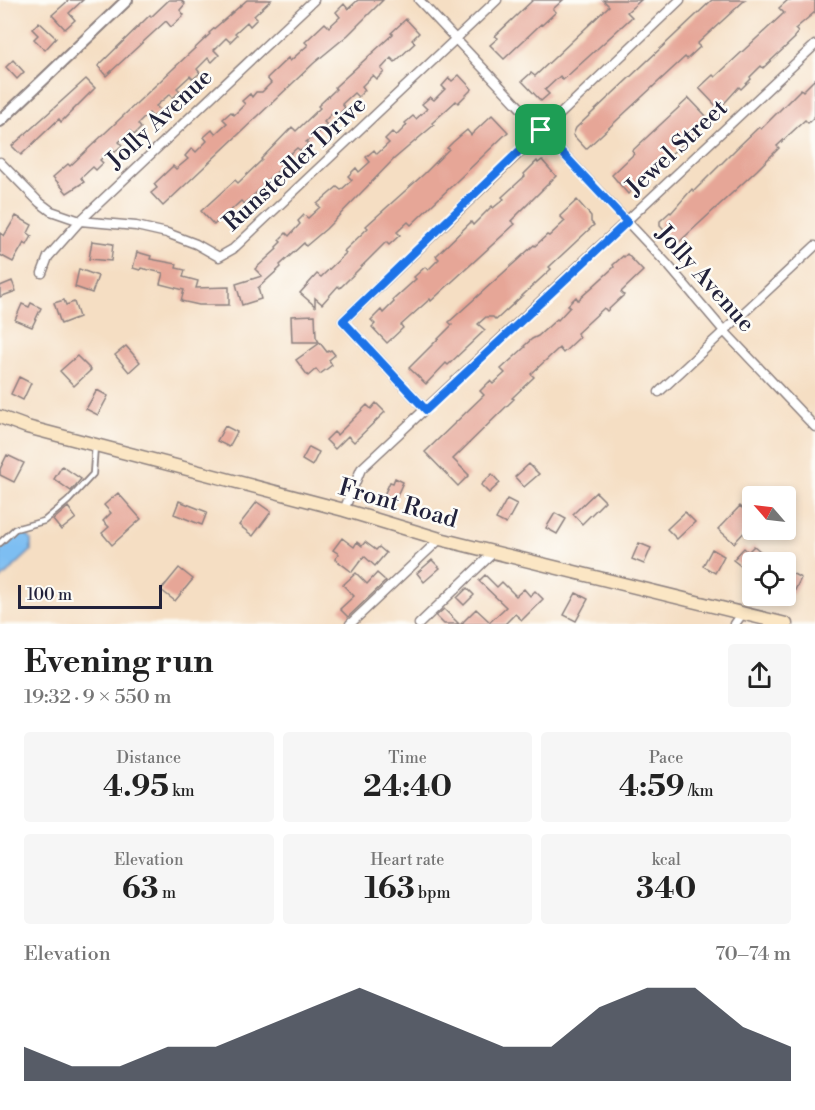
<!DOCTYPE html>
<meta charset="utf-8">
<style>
body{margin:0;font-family:"Libre Bodoni",serif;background:#f6f6f6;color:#222;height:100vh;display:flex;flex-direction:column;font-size:22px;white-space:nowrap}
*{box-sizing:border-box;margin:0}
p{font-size:20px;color:#767676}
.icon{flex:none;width:33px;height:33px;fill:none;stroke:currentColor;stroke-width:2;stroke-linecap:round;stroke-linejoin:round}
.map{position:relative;height:624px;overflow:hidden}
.drawer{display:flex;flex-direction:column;background:#fff;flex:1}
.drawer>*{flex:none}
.needle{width:39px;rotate:298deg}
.fabs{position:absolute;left:742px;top:486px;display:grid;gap:12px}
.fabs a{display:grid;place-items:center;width:54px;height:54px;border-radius:6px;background:#fff;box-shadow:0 3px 9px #0003;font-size:30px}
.scale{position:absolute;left:18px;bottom:15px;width:144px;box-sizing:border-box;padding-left:6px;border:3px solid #22223b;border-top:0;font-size:16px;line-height:21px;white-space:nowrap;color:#22223b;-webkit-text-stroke:4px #fdfcf7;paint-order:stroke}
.pin{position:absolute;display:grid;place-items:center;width:51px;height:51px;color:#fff;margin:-26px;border-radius:12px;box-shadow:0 3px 9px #0006}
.round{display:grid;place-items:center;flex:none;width:63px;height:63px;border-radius:6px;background:#f6f6f6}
.overview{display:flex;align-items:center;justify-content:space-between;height:102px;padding:0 24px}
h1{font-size:33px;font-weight:800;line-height:45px}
.stats{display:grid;grid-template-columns:repeat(3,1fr);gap:9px;height:102px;padding:6px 24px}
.stats div{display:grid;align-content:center;border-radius:6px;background:#f6f6f6;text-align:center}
.stats b{font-size:30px;font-weight:800}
.stats small{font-size:16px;font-weight:400}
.stats p{font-size:16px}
.chart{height:168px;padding:12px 24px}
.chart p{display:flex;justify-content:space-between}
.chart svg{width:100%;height:108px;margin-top:6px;fill:#111827;opacity:.7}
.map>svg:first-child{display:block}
.water{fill:#7dbef2;stroke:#507096;stroke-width:1.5}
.building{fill:#e6a697}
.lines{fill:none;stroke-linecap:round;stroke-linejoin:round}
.service-casing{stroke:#8c807f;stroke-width:8}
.minor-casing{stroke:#8c807f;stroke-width:11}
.tertiary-casing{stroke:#8c807f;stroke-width:14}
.secondary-casing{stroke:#8c807f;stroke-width:15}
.service{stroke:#fff;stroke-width:4.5}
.minor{stroke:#fff;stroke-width:8}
.tertiary{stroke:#fff;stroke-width:10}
.secondary{stroke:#fbe6c4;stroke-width:12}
.route-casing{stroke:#fff;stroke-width:12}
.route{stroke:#1a73e8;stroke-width:8}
.labels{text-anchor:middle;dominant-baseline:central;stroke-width:5;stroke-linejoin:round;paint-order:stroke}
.street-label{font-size:24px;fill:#22223b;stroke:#fdfcf7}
</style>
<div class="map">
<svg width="815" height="624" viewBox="0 0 815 624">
<rect width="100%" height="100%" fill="#fdfcf7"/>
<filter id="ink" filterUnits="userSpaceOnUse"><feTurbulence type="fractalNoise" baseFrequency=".0167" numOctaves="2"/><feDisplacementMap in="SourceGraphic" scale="12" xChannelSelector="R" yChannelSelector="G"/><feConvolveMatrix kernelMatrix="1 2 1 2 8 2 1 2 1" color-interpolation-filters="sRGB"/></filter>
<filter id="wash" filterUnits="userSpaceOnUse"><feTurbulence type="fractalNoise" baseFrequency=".008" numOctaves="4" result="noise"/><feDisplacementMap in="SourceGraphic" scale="24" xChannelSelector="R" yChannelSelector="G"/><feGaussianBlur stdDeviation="1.35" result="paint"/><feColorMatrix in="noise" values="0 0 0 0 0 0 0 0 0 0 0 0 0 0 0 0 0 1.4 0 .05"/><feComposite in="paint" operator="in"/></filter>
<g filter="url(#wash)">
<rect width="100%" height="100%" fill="#f5dec3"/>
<path class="water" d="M18,533H26L31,540V551L0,580V549Z"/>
<g id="blocks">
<path class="building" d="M69,0H83L69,13L75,20L65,29L52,15Z
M169,0H181L185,4L180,10L184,15L171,27L166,21L106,76L98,66L150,15L151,17Z
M247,0H271L254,16L257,19L250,26L247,22L235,33L237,35L230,42L226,38L214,50L219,55L212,62L208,58L197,69L200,73L193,79L190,76L177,88L180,91L173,98L170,94L156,106L160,110L153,117L149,113L138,124L141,128L134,135L130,131L119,142L122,145L115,152L112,148L100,160L103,163L96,170L93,167L81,178L84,182L67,193L53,177L68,164L70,166L210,34L209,33Z
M358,0H383L348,35L314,63L163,206L151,193L157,188L154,184L173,166L176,169L188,159L185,156L192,148L196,152L207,141L204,137L212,130L215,134L227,123L223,119L231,112L234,115L245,104L242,101L250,94L252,97L256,92H262L271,83L267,78L288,58L290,61L308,45L305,42L325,23L329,27L340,17L336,12L344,4L348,9Z
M533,0H563L553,9L556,12L542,25L541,24L504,59L490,45L498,38L495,36Z
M603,0H641L627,12L632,17L563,80L560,76L545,90L549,94L541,101L522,81L531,73L535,76L609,6Z
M712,0H745L697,44L700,47L687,59L685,57L586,149L573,135L576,128Z
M788,0H815V12L795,29L798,32L794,37L795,38L763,68L761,66L750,77L751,79L741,89L739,87L719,109L699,88L713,75L715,77L784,13L779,8Z
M406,19L419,33L412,40L415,43L395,62L391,58L381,69L384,72L377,79L373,75L362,86L365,90L358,97L354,93L342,104L345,108L338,115L334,111L324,122L327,125L306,142L308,144L301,151L297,148L290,154L279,164L283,167L262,184L263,186L252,197L244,204L241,201L229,212L232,215L225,222L221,218L214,225L201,211L235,180L238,183L262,160L261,159L292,127L296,131L320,108L318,106L336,89L335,87L393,34L391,33Z
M39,22L56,38L45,50L34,39L38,35L32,29Z
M13,60L24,72L17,79L6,67Z
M459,75L472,89L458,103L456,101L432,123L434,125L394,159L326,229L306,246L304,243L280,265L281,267L258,288L261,299L242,305L236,284L262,276L255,269L277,249L276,247L281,242L279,240L286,233L289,236L300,224L298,221L304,215L308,218L320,207L317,204L337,187L341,190L352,180L348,176L356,168L359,172L370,162L366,157L374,150L377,154L389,143L385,139L392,132L396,136L407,125L405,123L413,116L416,119L427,109L422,104L430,97L434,100L445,89L442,86L449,78L452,81Z
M86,79L95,88L61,122L59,119L21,155L12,146Z
M815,79V116L808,123L805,120L777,146L779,148L757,170L677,244L660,226V221L670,212L671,213L692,189L694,191L737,148L759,127L761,129L801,89L803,91Z
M689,98L709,119L628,194L612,175L634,154L632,151Z
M492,115L508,132L411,225L408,222L397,232L400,235L389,245L386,242L340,288L338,286L322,304L315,298V306L300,293L317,274L321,277L346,253L344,251L368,228L366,226L424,174L449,149L447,148L453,142L467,130L471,135Z
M542,160L556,176L511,221L515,224L431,301L430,299L401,325L403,328L387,343L372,327L375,324L371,320L381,310L383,313L394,302L393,300L416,279L414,277L425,267L428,270L439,259L436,256L471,222L473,225L492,206L493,208L504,199L502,197L525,176L524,174L537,161L538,163Z
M577,200L591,216V222L594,225L549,267L551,269L496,320L493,317H486L478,324L485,330L448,365L446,363L426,384L409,368L452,325L449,322L534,245L535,246L547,235L549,236L565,221L560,216Z
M16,216L32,225L28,233L32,236L27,245L24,243L13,262L0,255V233L4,236Z
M92,241L113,244L111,261L89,259Z
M137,252L151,256L150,259L177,264L176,268L185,270L183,277L198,281L196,288L229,287V305H199L181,301L184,290L160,284L163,273L141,268L140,270L133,268Z
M627,254L643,271L621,292L624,295L607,311L604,308L577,333L580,337L563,353L559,348L531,374L534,377L512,398L514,399L453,459L469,475L458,486L425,452L484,395L480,391L490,381L493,384L505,373L501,369L525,347L524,346L532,339L538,336L557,319L558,320L570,307L568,305L576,297L578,300L614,267L613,265L623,256L624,257Z
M79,269L98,276L92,293L75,287Z
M12,281L16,291L0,297V286Z
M64,300L66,305L74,302L79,317L61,324L54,303Z
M31,303L41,308L32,327L15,320L22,304L29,307Z
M315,315L316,337L319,342H292L291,316Z
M320,343L327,352L331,350L335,355L329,360L332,365L320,374L316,369L308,376L296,360Z
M126,346L140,362L129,372L115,355Z
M77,356L91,370L74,386L60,371Z
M19,377L31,383L23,400L11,394Z
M97,390L108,396L98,415L86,409Z
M376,403L385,412L354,442L348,436L335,449L326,440L334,432L337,435L367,405L371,409Z
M225,426L237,432L229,447L217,441Z
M309,447L319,452L312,466L302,460Z
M7,455L24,463L14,482L0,475V469Z
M529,464L539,474L524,487L515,477Z
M62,466L81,479L71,491L54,479Z
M492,474L500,483L489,493L481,485Z
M395,478L403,482L395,500L384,495L390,482L393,483Z
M596,492L605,501L582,524L573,514Z
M118,493L141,519L112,545L102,533L109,527L103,521L111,513L104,505Z
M507,499L517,504L506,524L496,519Z
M179,501L207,512L202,525L174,514Z
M257,502L271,512L253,536L239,525Z
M740,506L753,518V523L734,543L718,529Z
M68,507L76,518L61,530L53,520Z
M685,512L695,522L677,539L667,529Z
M555,513L566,519L557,534L546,528Z
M342,538L354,547L357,542L362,546L365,542L376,550L379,547L386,553L375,566L364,556L352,572L335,559L339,554L333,550Z
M639,543L651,548L644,564L632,559Z
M754,546L773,562H750L748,561L742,567L733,560L744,548L748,552Z
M712,549L724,556L715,573L703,566Z
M432,560L440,568L424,582L417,573Z
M179,568L193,579L175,601L161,590Z
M786,570L801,578L793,594L786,591Z
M356,573L367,584L377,573L386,581L348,617L340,609L354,596L343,585Z
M485,575L497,587L502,582L516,596L524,589L530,596L535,591L543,599L522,620L515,614L505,624H461L476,609L490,622L506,607L479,581Z
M467,588L474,595L464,605L457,598Z
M576,593L588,599L576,621L564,615Z
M444,609L459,624H444L436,616Z"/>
</g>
</g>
<g filter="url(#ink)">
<use href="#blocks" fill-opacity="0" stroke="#8c807f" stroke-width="1.5"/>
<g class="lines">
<g class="service-casing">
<path id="service" d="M0,543L15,529L44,521L68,501L93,474L95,445"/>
</g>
<g class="minor-casing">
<path id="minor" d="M419,0L668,265L724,331L815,427
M0,162L39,202L51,211L80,221L136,226L167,233L196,244L219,257L233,249L497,0
M42,273L48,257L80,221L314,0
M659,392L815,246
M426,410L343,321L680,0
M344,510L361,469L815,45
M350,624L440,539
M419,624L494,552
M735,624L742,614"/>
</g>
<g class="tertiary-casing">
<path id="tertiary" d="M0,121L127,0"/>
</g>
<g class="secondary-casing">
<path id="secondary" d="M0,417L27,427L344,510L440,539L786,624"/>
</g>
<use href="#service" class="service"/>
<use href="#minor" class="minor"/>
<use href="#tertiary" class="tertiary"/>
<use href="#secondary" class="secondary"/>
</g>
</g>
<g class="lines" filter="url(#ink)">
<g class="route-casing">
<path id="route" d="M541,130L627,222L426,410L343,321Z"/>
</g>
<use href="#route" class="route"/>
</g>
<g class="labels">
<g class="street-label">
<text transform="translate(160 119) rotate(-43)">Jolly Avenue</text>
<text transform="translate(677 148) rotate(-43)">Jewel Street</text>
<text transform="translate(295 164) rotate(-43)">Runstedler Drive</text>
<text transform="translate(705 279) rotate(48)">Jolly Avenue</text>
<text transform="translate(398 504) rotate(16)">Front Road</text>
</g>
</g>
</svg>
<div class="fabs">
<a><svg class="needle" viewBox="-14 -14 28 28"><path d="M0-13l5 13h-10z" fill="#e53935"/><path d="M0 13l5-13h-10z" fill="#767676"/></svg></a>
<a><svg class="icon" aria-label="locate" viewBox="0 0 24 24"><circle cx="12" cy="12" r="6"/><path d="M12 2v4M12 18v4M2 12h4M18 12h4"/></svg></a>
</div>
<div class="scale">100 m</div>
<div class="pin" style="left:541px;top:130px;background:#1e9e55"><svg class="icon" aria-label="arrive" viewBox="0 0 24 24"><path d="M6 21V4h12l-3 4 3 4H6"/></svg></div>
</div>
<section class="drawer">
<div class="overview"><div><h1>Evening run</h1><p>19:32 · 9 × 550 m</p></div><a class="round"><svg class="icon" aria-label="share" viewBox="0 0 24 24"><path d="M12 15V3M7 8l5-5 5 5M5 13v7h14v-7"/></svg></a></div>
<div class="stats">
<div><p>Distance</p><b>4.95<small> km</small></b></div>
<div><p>Time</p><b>24:40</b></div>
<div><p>Pace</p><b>4:59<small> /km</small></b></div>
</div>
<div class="stats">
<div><p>Elevation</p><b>63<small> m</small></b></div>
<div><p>Heart rate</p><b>163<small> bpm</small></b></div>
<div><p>kcal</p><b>340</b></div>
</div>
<div class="chart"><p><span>Elevation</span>70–74 m</p>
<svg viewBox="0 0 160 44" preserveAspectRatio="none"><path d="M0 44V30L10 38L20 38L30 30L40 30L50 22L60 14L70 6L80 14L90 22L100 30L110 30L120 14L130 6L140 6L150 22L160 30V44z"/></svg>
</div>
</section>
